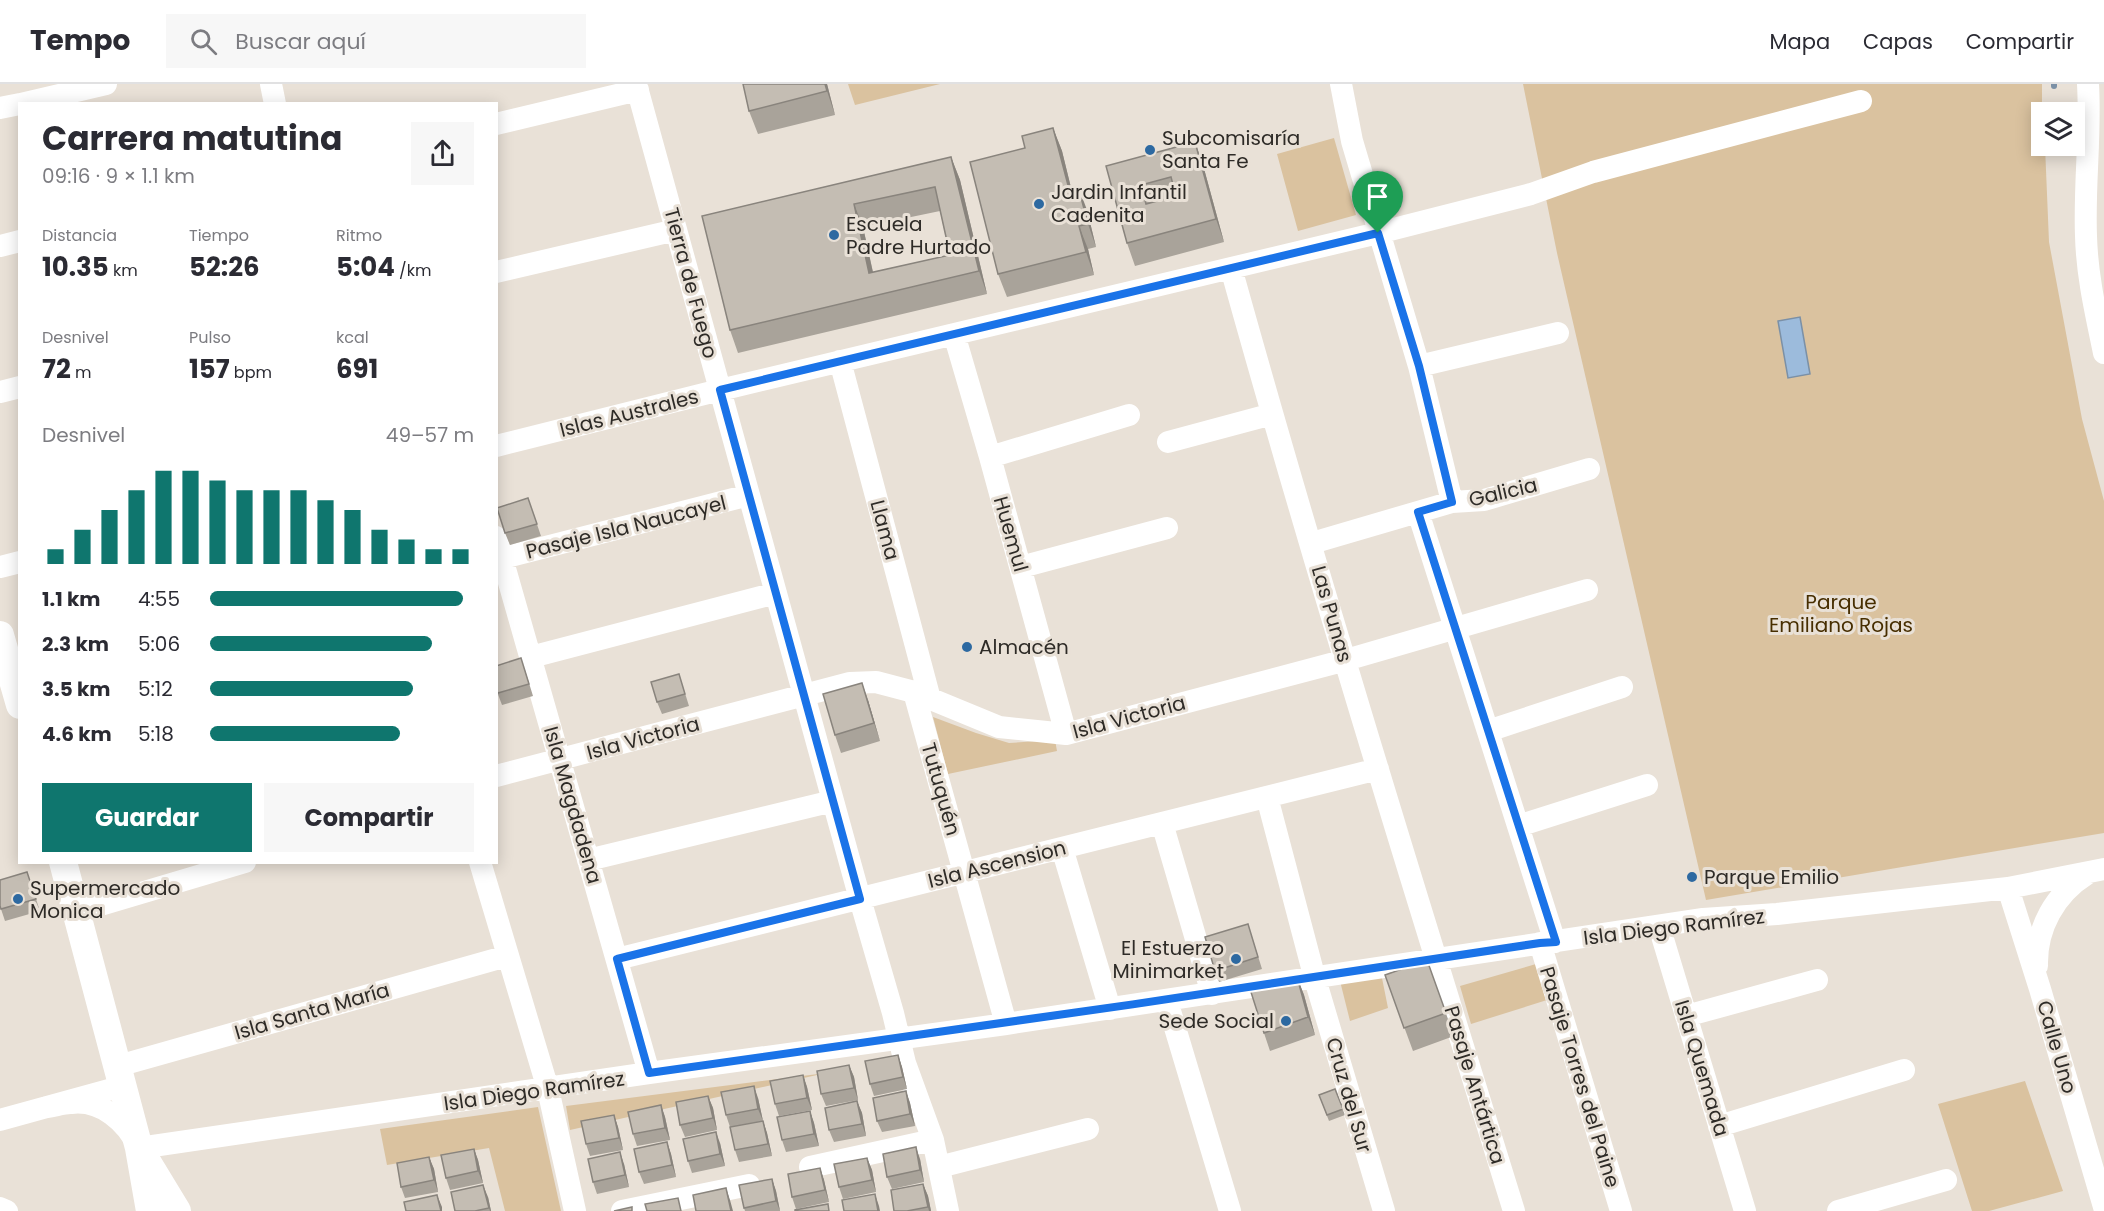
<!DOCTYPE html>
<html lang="es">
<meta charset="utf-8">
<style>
body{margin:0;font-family:Poppins,sans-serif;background:#f7f7f7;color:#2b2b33;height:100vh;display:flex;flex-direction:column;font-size:22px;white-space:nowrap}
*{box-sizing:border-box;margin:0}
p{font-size:20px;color:#7c7c81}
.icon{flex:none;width:33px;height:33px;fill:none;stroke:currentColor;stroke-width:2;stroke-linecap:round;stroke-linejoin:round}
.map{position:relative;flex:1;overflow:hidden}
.drawer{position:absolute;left:18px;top:18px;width:480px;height:762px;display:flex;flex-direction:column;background:#fff;border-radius:0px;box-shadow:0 3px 15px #0003}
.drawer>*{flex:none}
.tools{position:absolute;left:2031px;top:18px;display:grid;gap:12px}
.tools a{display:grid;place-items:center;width:54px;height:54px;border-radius:0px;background:#fff;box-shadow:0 3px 15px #0003;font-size:30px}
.pin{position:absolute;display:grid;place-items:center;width:51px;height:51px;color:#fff;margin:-62px -26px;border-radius:50% 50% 50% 0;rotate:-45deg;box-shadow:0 0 6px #0007}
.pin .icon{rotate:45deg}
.round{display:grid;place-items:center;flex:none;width:63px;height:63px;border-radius:0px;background:#f7f7f7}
.head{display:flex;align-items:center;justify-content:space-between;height:102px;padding:0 24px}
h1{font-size:33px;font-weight:700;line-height:45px}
.figures{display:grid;grid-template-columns:repeat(3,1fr);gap:9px;height:102px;padding:6px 24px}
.figures div{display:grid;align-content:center}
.figures b{font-size:26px;font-weight:700}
.figures small{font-size:16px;font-weight:400}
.figures p{font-size:16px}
.chart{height:168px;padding:12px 24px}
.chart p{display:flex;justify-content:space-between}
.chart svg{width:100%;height:108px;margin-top:6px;stroke:#0f766e;stroke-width:6}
.action{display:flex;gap:12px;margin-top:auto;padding:12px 24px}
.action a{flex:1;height:69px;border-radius:0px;background:#0f766e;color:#fff;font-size:24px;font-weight:700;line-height:69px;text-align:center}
.action a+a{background:#f7f7f7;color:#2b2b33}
ul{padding:0 24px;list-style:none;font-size:20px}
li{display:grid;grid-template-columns:96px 72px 1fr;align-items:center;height:45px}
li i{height:15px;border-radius:8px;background:#0f766e}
header{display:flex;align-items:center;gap:36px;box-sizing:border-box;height:84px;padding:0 30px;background:#fff;border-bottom:2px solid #e1e1e2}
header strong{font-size:28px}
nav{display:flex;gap:33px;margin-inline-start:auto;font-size:21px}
.search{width:420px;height:54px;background:#f7f7f7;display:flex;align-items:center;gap:15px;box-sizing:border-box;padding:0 21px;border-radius:0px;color:#7c7c81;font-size:22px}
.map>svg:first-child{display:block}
.green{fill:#dac29f}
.water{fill:#9cbbdc;stroke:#7b90a6;stroke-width:1.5}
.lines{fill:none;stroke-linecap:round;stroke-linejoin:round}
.stream{stroke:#7b90a6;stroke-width:6}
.minor{stroke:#fff;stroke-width:22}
.major{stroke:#fff;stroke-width:28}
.wall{fill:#a9a39a;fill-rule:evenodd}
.shaded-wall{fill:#89847d}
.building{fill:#c4bdb3;stroke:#89847d;stroke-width:1.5;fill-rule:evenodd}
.route-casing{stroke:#fff;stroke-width:12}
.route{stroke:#1a73e8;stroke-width:8}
.poi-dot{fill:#2d69a1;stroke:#e9e1d7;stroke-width:2}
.labels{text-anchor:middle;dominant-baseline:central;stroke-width:6;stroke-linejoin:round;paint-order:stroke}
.poi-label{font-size:20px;fill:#2e2b27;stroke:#e9e1d7;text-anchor:start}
.street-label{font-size:20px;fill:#2e2b27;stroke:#e9e1d7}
.park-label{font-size:20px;fill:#472e00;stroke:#e9e1d7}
</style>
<header>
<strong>Tempo</strong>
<div class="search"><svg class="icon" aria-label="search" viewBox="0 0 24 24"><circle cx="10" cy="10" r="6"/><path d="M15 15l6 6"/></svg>Buscar aquí</div>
<nav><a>Mapa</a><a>Capas</a><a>Compartir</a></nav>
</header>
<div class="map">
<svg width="2104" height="1127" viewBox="0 0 2104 1127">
<rect width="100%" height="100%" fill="#e9e1d7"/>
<path class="green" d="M848,0H940L855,21Z
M1523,0H2042V62H2045L2049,158L2082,335L2104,417V749L1706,816L1557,169Z
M1334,54L1356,131L1298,147L1277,70Z
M933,633L976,649L1009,659L1055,656L1057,667L948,690Z
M1536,880L1547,916L1471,940L1460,902Z
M1381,889L1388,924L1350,937L1340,897Z
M826,989L570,1046L566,1022Z
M2025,997L2063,1107L1989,1127H1972L1938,1020Z
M538,1023L561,1127H505L489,1064L387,1081L380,1045Z"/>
<path class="water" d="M1800,233L1810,290L1788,294L1778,237Z"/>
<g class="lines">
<path class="stream" d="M2054,0V2"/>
<path class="minor" d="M271,0L275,20
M636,0L860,815L893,929L905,979L933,1056L948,1127
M1341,0L1352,57L1419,282L1452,418
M2088,0C2091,50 2084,101 2086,152C2087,192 2096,230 2104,269
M21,20L106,0
M0,24L20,20
M496,40L638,6
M0,162L20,157
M1231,184C1319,500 1417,814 1514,1127
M496,188L676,146
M954,250L990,373L1066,650
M840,277L930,615
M1419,282L1558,249
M0,308L20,303
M1168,358L1272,330
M496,362L720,306L1378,149L1531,110L1593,88L1861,17
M990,373L1129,331
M1418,428L1555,858
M496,453L649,989
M1312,459L1452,418L1484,416L1589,385
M503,474L749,411
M0,483L20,478
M1021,483L1167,444
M531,573L776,509
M914,608L1006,940
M1488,647L1622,603
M496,692L850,599L876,598L914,608L999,643L1066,650L1346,576L1587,506
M1267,713L1315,895L1384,1127
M1162,739L1212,910
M1518,742L1647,701
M1062,764L1110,925
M588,776L833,717
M480,778L548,1005L575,1127
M2008,804L2040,905L2104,1123
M77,828L245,778
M1659,842L1745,1127
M1540,859L1621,1127
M617,875L1378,685
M2037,882C2036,844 2055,810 2087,790
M1167,917L1230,1127
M1686,932L1817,896
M118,982L507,872
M47,1023C55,1022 63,1019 71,1019C101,1015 127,1038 139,1064L649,989L1006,940L1703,835L1777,830L2008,804L2104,785
M0,1036L123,1002
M1719,1042L1904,986
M810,1083L933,1056
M939,1083L1088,1045
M0,1124L7,1127
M622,1127L749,1101
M1838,1127L1946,1096"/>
<path class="major" d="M0,551L20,621
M63,778L139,1064L150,1127
M146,1076L177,1127"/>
</g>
<path class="wall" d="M743,0H827L835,31L758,50L749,27Z
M1053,44L1062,67L1071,104L1087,126L1096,163L1088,165L1094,191L1007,213L998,190L1025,64Z
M951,73L960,96L987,210L738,269L730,246L702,132ZM940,127L950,171L873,188L863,143Z
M1203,81L1224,158L1135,182L1127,159L1106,82Z
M528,414L541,452L510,461L505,449Z
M525,586L533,612L502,621L496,605Z
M679,590L689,622L662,630L657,618Z
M868,616L880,657L841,669L835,651Z
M27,788L40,827L5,837L0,822Z
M1248,840L1262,885L1219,898L1215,887Z
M1427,876L1454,952L1413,967L1385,891Z
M1297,893L1304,911L1315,951L1270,967L1264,949Z
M898,971L902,983L907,1005L874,1012L870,1000Z
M849,981L854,993L858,1016L826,1022L821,1010Z
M803,991L807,1003L812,1026L779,1032L775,1020Z
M1335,1005L1345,1031L1329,1037L1319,1011Z
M906,1007L910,1019L915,1042L882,1048L877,1037Z
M708,1012L713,1024L717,1046L685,1053L680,1041Z
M758,1014L763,1037L767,1049L772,1072L739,1078L735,1066L730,1043L726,1031Z
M857,1017L862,1029L866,1052L834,1058L829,1046Z
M661,1021L665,1033L670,1056L637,1062L633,1050Z
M810,1027L814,1039L819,1062L786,1068L782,1056Z
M614,1031L618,1043L623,1066L590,1072L586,1060Z
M667,1058L671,1070L676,1093L644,1100L639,1088Z
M720,1059L725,1082L692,1089L688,1077Z
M474,1065L478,1076L483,1099L450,1106L446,1094Z
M429,1073L434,1085L438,1108L405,1114L401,1103Z
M867,1074L872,1086L876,1108L843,1115L839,1103Z
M920,1075L924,1098L892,1105L887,1093Z
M624,1080L629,1103L597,1110L593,1098Z
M820,1084L824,1096L829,1118L796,1125L792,1113Z
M772,1095L776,1107L780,1127H745L744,1124Z
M923,1100L928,1112L931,1127H894Z
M488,1113L491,1127H455Z"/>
<path class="shaded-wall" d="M825,0H827L835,31L827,7Z
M1053,44L1062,67L1077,128L1069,105Z
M1195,58L1203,81L1224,158L1216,135Z
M951,73L960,96L987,210L979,187Z
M1078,102L1087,126L1096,163L1088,140Z
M854,120L863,143L878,212L869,189Z
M1079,142L1088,165L1094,191L1086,168Z
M862,599L868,616L880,657L874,639Z
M1297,893L1304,911L1315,951L1308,933Z
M898,971L902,983L907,1005L903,993Z
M849,981L854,993L858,1016L854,1004Z
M803,991L807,1003L812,1026L807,1014Z
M754,1002L758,1014L763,1037L758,1025Z
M906,1007L910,1019L915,1042L910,1030Z
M708,1012L713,1024L717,1046L713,1034Z
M857,1017L862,1029L866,1052L862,1040Z
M661,1021L665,1033L670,1056L665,1044Z
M810,1027L814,1039L819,1062L814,1050Z
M614,1031L618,1043L623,1066L619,1054Z
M763,1037L767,1049L772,1072L768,1060Z
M716,1048L720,1059L725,1082L720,1070Z
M667,1058L671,1070L676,1093L672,1081Z
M916,1063L920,1075L924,1098L920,1086Z
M474,1065L478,1076L483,1099L478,1087Z
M620,1068L624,1080L629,1103L625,1091Z
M429,1073L434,1085L438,1108L434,1096Z
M867,1074L872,1086L876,1108L872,1096Z
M820,1084L824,1096L829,1118L825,1106Z
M772,1095L776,1107L780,1127L776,1117Z
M923,1100L928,1112L931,1127H929L928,1123Z
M483,1101L488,1113L491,1127H490L489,1124Z
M726,1104L730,1116L733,1127H731Z
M875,1110L879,1122L880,1127H878Z
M437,1111L442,1123V1127H441Z"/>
<path class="building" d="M743,0H825L827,7L749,27Z
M1053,44L1069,105L1078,102L1088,140L1079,142L1086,168L998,190L970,78L1025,64L1022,52Z
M1195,58L1216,135L1127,159L1106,82ZM1171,93L1176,112L1146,120L1141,101Z
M951,73L979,187L730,246L702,132ZM935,103L950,171L869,189L854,120Z
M528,414L537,440L505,449L497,424Z
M521,574L529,600L498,609L496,605V582Z
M679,590L685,610L657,618L651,598Z
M862,599L874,639L835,651L823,610Z
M27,788L36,815L1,825L0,822V796Z
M1248,840L1258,873L1215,887L1205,853Z
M1427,876L1446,929L1404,944L1385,891Z
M1297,893L1308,933L1264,949L1250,905Z
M898,971L903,993L870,1000L865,977Z
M849,981L854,1004L821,1010L817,987Z
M803,991L807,1014L775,1020L770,997Z
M754,1002L758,1025L726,1031L721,1008Z
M1335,1005L1343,1025L1327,1031L1319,1011Z
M906,1007L910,1030L877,1037L873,1014Z
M708,1012L713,1034L680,1041L676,1018Z
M857,1017L862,1040L829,1046L825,1024Z
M661,1021L665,1044L633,1050L628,1028Z
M810,1027L814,1050L782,1056L777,1033Z
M614,1031L619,1054L586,1060L581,1037Z
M763,1037L768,1060L735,1066L730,1043Z
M716,1048L720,1070L688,1077L683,1055Z
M667,1058L672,1081L639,1088L634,1065Z
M916,1063L920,1086L887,1093L883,1070Z
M474,1065L478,1087L446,1094L441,1071Z
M620,1068L625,1091L593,1098L588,1075Z
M429,1073L434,1096L401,1103L397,1079Z
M867,1074L872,1096L839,1103L834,1080Z
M820,1084L825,1106L792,1113L788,1090Z
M772,1095L776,1117L744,1124L739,1101Z
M923,1100L928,1123L907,1127H894L891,1106Z
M483,1101L489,1124L475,1127H455L451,1108Z
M726,1104L731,1127H696L693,1111Z
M875,1110L878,1127H844L842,1116Z
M437,1111L441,1127H406L404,1118Z
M678,1114L681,1127H647L645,1120Z
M828,1120L829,1127H795V1126Z
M632,1123V1127H614Z"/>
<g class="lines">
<g class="route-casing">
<path id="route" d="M1378,149L1419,282L1452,418L1418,428L1556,858L1540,859C1243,905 947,948 649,989L617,875L860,815L720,306Z"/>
</g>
<use href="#route" class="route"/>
</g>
<g class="poi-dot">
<circle cx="1150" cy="66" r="6"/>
<circle cx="1039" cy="120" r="6"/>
<circle cx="834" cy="151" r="6"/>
<circle cx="967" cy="563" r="6"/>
<circle cx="1692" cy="793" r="6"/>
<circle cx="18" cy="815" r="6"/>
<circle cx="1236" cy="875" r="6"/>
<circle cx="1286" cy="937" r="6"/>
</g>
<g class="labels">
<g class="poi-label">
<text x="1162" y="54">Subcomisaría<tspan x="1162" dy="23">Santa Fe</tspan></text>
<text x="1051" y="108">Jardin Infantil<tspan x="1051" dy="23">Cadenita</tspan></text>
<text x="846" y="140">Escuela<tspan x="846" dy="23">Padre Hurtado</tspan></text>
<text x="979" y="563">Almacén</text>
<text x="1704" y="793">Parque Emilio</text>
<text x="30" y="804">Supermercado<tspan x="30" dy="23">Monica</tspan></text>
<text x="1224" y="864" text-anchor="end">El Estuerzo<tspan x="1224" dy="23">Minimarket</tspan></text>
<text x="1274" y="937" text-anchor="end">Sede Social</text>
</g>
<g class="street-label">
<text transform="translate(691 199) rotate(75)">Tierra de Fuego</text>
<text transform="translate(629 329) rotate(-14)">Islas Australes</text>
<text transform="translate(1503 408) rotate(-13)">Galicia</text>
<text transform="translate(626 443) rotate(-14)">Pasaje Isla Naucayel</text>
<text transform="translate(885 446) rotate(75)">Llama</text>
<text transform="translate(1011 450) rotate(74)">Huemul</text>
<text transform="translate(1332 530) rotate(74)">Las Punas</text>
<text transform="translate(1129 633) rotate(-15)">Isla Victoria</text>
<text transform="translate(643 654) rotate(-15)">Isla Victoria</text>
<text transform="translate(941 705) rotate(74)">Tutuquén</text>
<text transform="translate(573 721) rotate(74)">Isla Magdadena</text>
<text transform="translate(997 780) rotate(-14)">Isla Ascension</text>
<text transform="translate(1674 843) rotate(-7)">Isla Diego Ramírez</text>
<text transform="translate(312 927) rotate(-16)">Isla Santa María</text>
<text transform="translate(2057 963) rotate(74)">Calle Uno</text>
<text transform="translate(1702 984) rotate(73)">Isla Quemada</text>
<text transform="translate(1580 993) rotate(73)">Pasaje Torres del Paine</text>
<text transform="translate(1475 1001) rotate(73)">Pasaje Antártica</text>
<text transform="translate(534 1007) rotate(-8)">Isla Diego Ramírez</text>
<text transform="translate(1349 1011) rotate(74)">Cruz del Sur</text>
</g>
<g class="park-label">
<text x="1841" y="518">Parque<tspan x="1841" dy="23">Emiliano Rojas</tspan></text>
</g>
</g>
</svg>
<div class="tools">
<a><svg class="icon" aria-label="layers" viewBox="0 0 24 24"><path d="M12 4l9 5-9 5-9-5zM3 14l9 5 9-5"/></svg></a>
</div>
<div class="pin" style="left:1378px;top:149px;background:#1e9e55"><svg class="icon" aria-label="arrive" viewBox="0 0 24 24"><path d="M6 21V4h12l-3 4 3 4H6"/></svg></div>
<section class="drawer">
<div class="head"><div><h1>Carrera matutina</h1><p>09:16 · 9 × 1.1 km</p></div><a class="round"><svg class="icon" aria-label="share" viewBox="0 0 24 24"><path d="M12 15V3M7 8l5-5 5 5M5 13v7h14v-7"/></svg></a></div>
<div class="figures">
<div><p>Distancia</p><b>10.35<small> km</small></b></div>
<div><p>Tiempo</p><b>52:26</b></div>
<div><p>Ritmo</p><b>5:04<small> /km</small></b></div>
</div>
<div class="figures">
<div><p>Desnivel</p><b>72<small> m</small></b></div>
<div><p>Pulso</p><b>157<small> bpm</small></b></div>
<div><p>kcal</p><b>691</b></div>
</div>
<div class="chart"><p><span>Desnivel</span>49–57 m</p>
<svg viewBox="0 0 160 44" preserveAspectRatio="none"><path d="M5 44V38M15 44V30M25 44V22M35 44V14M45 44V6M55 44V6M65 44V10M75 44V14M85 44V14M95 44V14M105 44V18M115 44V22M125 44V30M135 44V34M145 44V38M155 44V38"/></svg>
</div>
<ul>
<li><b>1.1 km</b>4:55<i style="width:96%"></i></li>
<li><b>2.3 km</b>5:06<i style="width:84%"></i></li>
<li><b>3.5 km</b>5:12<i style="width:77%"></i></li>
<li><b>4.6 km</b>5:18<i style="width:72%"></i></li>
</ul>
<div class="action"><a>Guardar</a><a>Compartir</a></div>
</section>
</div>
